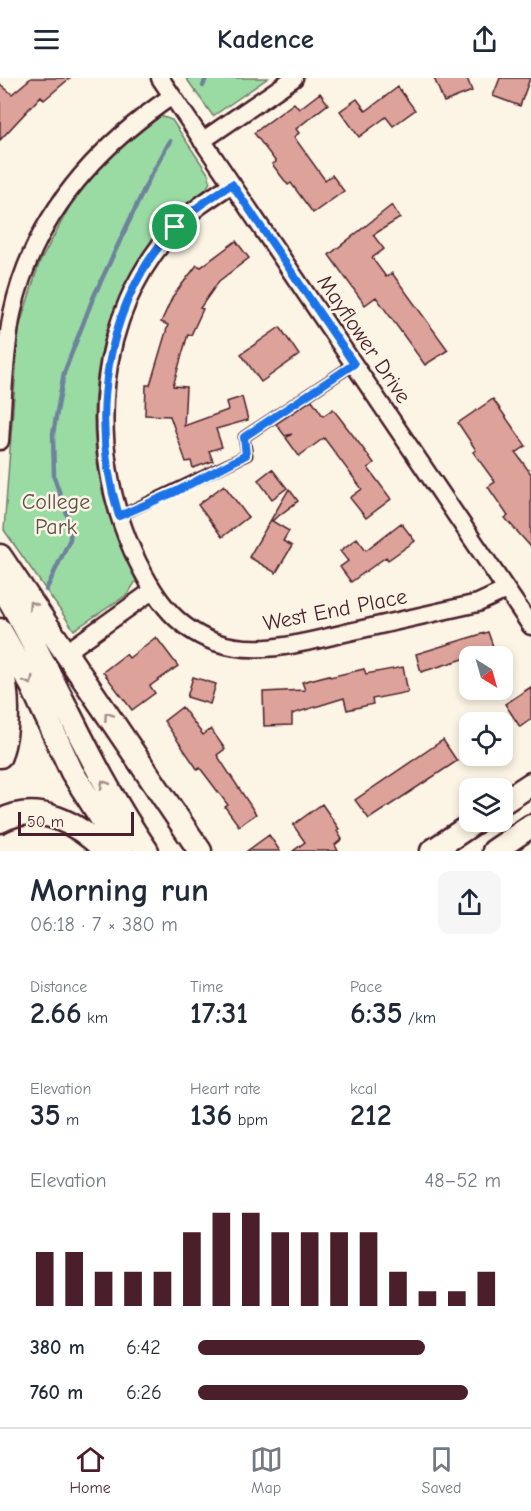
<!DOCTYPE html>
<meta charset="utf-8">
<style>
body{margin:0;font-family:"Comic Neue",sans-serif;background:#f6f6f7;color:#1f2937;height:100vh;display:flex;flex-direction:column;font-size:22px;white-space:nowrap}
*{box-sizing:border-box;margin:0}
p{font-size:20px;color:#747a83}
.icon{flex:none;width:33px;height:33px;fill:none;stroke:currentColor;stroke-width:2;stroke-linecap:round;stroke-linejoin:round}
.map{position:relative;height:773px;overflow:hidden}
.side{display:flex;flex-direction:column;background:#fff;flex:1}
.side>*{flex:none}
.needle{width:39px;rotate:143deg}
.fabs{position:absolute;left:459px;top:568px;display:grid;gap:12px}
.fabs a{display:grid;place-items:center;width:54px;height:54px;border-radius:12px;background:#fff;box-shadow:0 3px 9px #0003;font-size:30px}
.scale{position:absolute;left:18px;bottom:15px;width:116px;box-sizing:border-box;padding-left:6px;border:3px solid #4a1f2b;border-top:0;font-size:16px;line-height:21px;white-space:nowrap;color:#4a1f2b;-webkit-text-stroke:4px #fcf5e5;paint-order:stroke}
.pin{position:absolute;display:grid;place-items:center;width:51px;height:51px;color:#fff;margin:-26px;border:3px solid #fff;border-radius:50%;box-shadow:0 2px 6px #0007}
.round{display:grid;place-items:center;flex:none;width:63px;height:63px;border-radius:12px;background:#f6f6f7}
.headline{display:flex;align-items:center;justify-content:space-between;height:102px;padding:0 30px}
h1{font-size:33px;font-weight:600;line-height:45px}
.stats{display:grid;grid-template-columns:repeat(3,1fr);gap:9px;height:102px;padding:6px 30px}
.stats div{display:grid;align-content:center}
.stats b{font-size:30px;font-weight:600}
.stats small{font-size:16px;font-weight:400}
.stats p{font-size:16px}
.chart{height:168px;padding:12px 30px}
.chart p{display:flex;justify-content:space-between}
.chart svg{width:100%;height:108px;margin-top:6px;stroke:#4a1f2b;stroke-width:6}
ul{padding:0 30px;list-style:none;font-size:20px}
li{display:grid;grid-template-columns:96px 72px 1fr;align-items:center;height:45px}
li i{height:15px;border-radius:8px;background:#4a1f2b}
header{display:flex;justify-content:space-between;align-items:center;height:78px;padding:0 30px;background:#fff;font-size:27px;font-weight:600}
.tab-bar{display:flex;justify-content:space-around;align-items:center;height:84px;border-top:2px solid #e0e1e3;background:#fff;font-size:16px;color:#747a83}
.tab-bar a{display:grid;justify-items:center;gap:3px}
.tab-bar .on{color:#4a1f2b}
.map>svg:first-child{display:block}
.green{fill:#9adba4;stroke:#727d68;stroke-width:1.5}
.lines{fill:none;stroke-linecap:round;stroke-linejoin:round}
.stream{stroke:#6e839b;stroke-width:4.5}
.building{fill:#dda39a;stroke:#4a1f2b;stroke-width:1.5}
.service-casing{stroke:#4a1f2b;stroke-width:13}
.minor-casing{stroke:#4a1f2b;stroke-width:21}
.secondary-casing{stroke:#4a1f2b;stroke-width:27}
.service{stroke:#fcf5e5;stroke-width:8}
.minor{stroke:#fcf5e5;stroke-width:16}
.secondary{stroke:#fcf5e5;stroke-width:22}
.oneway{stroke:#a38a88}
.route-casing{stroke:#fff;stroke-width:12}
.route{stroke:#1a73e8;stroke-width:8}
.labels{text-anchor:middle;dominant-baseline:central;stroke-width:5;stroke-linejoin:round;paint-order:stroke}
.street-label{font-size:22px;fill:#4a1f2b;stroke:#fcf5e5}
.park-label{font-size:22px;fill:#5e4e49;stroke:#fcf5e5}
</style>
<header><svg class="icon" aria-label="menu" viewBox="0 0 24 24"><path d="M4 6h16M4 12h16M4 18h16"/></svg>Kadence<svg class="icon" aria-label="share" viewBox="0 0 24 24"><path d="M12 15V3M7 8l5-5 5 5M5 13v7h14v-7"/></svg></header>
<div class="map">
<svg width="531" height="773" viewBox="0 0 531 773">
<rect width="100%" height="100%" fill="#fcf5e5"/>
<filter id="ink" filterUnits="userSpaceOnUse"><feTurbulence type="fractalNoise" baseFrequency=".0167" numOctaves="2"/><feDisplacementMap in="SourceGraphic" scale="12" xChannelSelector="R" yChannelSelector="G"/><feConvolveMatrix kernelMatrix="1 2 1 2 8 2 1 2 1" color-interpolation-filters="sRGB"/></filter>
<g filter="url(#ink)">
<path class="green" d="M186,0H268L213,38Z
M161,38L172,42L209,97L210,104L206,111C113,183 78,293 101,408C108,441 123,472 136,503L128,516L74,552L4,452L19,250L39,186L72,124L112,76Z"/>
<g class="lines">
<path class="stream" d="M203,8L206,0
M46,512L70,461L71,448L54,399L53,356L64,295L93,220L149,101L170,63"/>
</g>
<path class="building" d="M31,0H70L44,22L41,18L0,62V6L12,16Z
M434,0H467L472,13L444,24Z
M500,0H530L520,28L493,18Z
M398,9L415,32L393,48L386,39L359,59L340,33L357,21L366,33Z
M320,15L328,26L296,51L299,55L294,59L325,102L332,97L344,113L313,135L291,105L288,107L272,86L276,84L254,55L294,25L299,31Z
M392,127L400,140L373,157L384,171L372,180L386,199L392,195L448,272L425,287L376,219L365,227L329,177Z
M236,163L249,180L219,203L200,230L203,231L191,257L188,256L173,308L186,309L184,348L228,332L226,324L242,319L248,342L216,351L222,369L209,373L213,383L193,390L191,383L186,384L170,338L145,337L146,307H150L168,247L161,244L173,218L197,187L201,189Z
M280,249L299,277L261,304L241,276Z
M493,321L526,368L516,375L531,396V469L505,440L508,438L488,409L495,404L473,374L476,372L458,345Z
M312,322L323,338L333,331L374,385L368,390L391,421L366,440L350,420L362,411L324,360L299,378L286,360L292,356L285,358L276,346Z
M272,391L287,410L272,421L258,402Z
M224,407L248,439L222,459L198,427Z
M289,411L298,423L272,443L289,453L283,463L292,468L276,495L249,479Z
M401,445L415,463L388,482L386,479L351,504L340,489L348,483L340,473L357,460L366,472Z
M488,554L495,574L470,579L421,594L416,576Z
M156,559L178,588L150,608L155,615L132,632L103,594L126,576L129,580Z
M403,589L408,614L372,621L373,626L347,632L344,620L292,636V647L264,648L263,614L305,612L302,604L329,597L330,599L364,591L366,596Z
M193,599L216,606L210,626L187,619Z
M531,609V641L520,649L505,626Z
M182,629L203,657L211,651L225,671L217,677L256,736L239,748L225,729L228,727L200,690L198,692L164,643Z
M443,662L457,683L369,741L355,722Z
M322,726L339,751L337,753L342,761L335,767L338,773H293L305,764L293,747Z
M269,757L280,773H247Z"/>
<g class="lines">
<g class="service-casing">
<path id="service" d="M119,438L247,377L244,359L354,286"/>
</g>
<g class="minor-casing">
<path id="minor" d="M160,0L531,548
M202,63L294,0
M232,106C212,119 191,132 175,150C95,236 86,369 133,474C151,513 172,549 215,564C262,580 312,562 358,552C398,543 438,534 478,525L506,512
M0,363C3,321 4,278 12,236C32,141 94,71 172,18
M65,575L152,513"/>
</g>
<g class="secondary-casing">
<path id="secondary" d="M0,478L200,773
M0,506C54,594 88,688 147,773
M0,552L32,608L72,694L122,773
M0,581C8,613 11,646 0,678
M502,725L531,706
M0,743C38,723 78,745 105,773
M432,773L475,744
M494,773L531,748"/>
</g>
<use href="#service" class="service"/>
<use href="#minor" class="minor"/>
<use href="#secondary" class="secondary"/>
</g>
<defs><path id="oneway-chevron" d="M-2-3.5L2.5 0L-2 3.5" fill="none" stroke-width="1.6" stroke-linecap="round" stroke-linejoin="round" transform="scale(1.5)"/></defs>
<g class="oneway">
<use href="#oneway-chevron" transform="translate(32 527) rotate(-124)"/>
<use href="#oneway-chevron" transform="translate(29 603) rotate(63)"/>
<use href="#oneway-chevron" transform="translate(108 638) rotate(-124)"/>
<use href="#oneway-chevron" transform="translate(104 706) rotate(-120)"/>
</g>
</g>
<g class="lines" filter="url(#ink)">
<g class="route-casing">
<path id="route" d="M232,106L354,286L244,359L246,377L175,414L119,438C89,341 104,227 174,150C191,132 212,119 232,106Z"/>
</g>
<use href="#route" class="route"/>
</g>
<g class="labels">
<g class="street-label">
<text transform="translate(364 261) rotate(56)">Mayflower Drive</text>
<text transform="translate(335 532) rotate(-11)">West End Place</text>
</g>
<g class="park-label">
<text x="56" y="424">College<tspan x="56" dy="25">Park</tspan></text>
</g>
</g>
</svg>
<div class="fabs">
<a><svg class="needle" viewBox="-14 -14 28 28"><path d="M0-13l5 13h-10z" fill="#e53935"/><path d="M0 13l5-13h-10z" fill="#747a83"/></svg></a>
<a><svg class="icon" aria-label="locate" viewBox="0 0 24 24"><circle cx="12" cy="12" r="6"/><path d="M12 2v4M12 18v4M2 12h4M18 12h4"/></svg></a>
<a><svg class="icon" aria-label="layers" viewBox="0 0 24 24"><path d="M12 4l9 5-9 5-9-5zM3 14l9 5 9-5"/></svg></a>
</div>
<div class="scale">50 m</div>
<div class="pin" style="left:175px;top:149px;background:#1e9e55"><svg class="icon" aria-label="arrive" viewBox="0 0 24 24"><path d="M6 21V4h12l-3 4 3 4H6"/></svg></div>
</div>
<section class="side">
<div class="headline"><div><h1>Morning run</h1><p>06:18 · 7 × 380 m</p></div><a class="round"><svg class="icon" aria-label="share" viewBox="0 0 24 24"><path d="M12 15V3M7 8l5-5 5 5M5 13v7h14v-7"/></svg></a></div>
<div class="stats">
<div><p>Distance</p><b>2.66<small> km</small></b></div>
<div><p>Time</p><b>17:31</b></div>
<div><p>Pace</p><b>6:35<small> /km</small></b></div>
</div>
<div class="stats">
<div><p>Elevation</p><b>35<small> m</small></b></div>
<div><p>Heart rate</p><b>136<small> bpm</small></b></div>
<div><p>kcal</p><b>212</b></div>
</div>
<div class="chart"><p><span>Elevation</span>48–52 m</p>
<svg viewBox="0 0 160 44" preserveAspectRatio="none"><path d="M5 44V22M15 44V22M25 44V30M35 44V30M45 44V30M55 44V14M65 44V6M75 44V6M85 44V14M95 44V14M105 44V14M115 44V14M125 44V30M135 44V38M145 44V38M155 44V30"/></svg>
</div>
<ul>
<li><b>380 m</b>6:42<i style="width:75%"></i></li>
<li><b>760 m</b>6:26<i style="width:89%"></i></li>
</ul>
</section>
<nav class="tab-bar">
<a class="on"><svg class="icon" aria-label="home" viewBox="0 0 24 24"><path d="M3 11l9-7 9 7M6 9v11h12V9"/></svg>Home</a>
<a><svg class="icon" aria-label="map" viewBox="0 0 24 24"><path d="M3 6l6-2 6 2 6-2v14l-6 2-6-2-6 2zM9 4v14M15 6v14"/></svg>Map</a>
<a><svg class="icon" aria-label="saved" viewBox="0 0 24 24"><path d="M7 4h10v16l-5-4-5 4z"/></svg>Saved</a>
</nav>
